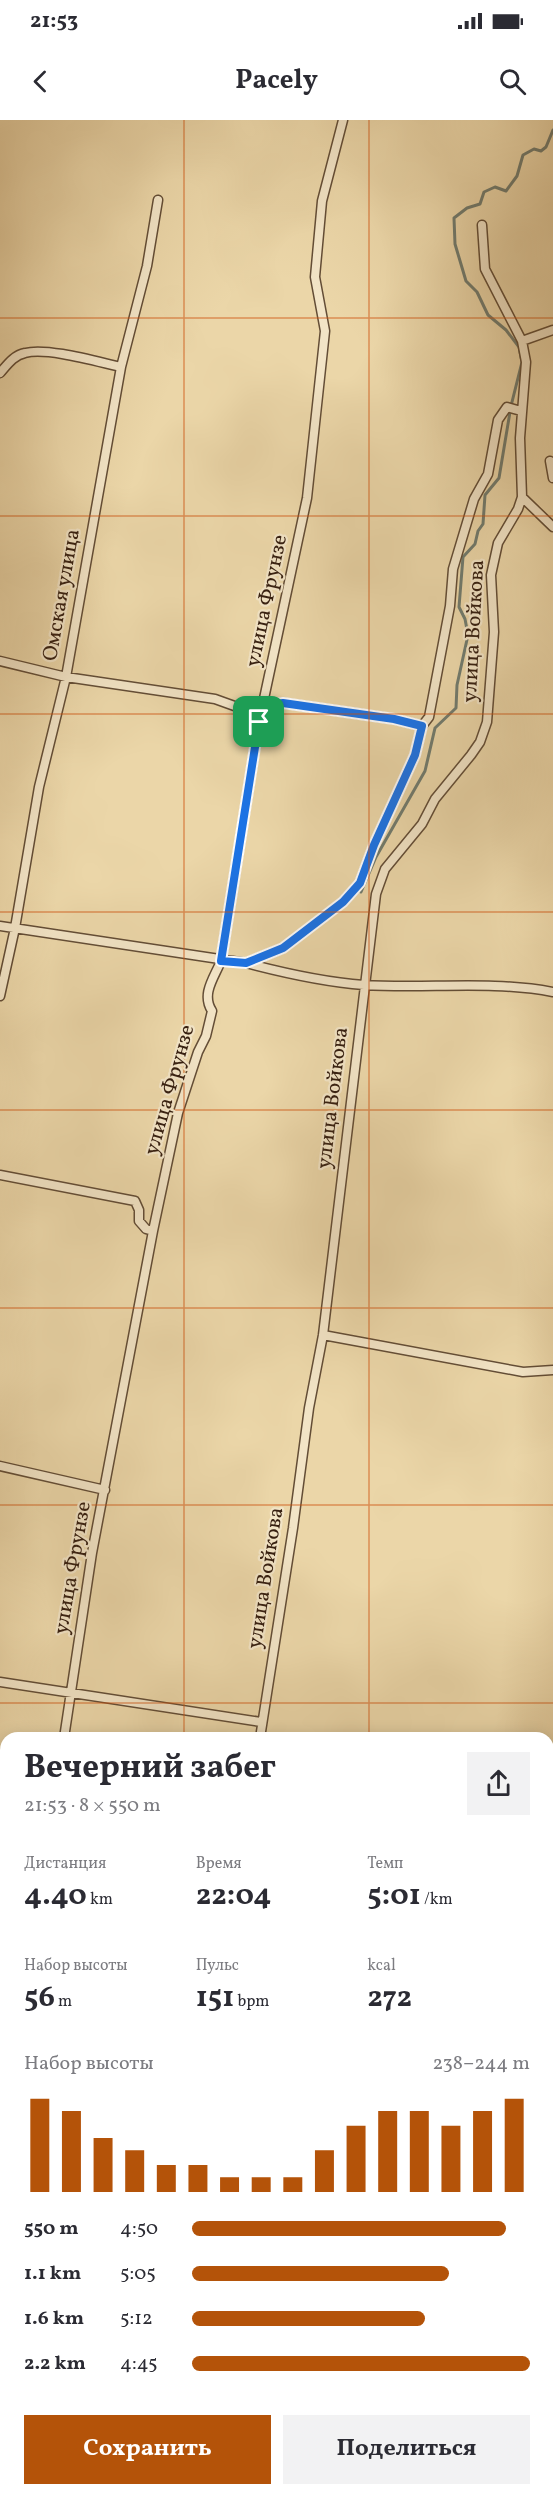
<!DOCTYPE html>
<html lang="ru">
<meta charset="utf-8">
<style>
body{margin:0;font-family:Vollkorn,serif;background:#f2f2f3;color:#2b2b33;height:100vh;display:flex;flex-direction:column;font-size:22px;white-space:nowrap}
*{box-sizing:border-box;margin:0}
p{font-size:20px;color:#7c7c81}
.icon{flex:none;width:33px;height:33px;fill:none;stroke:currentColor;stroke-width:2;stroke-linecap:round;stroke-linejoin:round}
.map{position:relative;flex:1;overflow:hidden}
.details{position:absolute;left:0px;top:1612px;width:554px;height:764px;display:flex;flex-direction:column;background:#fff;border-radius:18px 18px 0 0;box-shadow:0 3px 15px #0003}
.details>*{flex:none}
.pin{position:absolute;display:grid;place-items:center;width:51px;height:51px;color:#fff;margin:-26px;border-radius:12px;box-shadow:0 3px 9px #0006}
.round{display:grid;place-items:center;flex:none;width:63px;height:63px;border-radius:0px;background:#f2f2f3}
.summary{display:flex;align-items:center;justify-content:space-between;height:102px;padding:0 24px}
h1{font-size:33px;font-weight:700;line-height:45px}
.stats{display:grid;grid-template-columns:repeat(3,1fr);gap:9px;height:102px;padding:6px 24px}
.stats div{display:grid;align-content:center}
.stats b{font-size:30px;font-weight:700}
.stats small{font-size:16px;font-weight:400}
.stats p{font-size:16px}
.chart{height:168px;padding:12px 24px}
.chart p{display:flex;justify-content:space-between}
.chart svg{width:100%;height:108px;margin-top:6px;stroke:#b45309;stroke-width:6}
.cta{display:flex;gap:12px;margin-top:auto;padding:12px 24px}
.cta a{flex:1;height:69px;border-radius:0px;background:#b45309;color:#fff;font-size:24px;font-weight:700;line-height:69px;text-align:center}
.cta a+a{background:#f2f2f3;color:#2b2b33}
ul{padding:0 24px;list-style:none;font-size:20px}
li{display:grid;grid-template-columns:96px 72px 1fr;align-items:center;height:45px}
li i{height:15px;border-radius:8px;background:#b45309}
.status{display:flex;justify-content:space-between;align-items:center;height:42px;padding:0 30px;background:#fff;direction:ltr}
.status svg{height:16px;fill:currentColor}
header{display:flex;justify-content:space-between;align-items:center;height:78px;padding:0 24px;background:#fff;font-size:27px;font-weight:700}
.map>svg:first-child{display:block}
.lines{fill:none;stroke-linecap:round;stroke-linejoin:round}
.stream{stroke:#717b6e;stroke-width:3}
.street-casing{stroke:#634d36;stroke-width:11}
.secondary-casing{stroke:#361f10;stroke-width:14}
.street{stroke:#f2e4c6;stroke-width:8}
.secondary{stroke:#f2e4c6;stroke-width:10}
.rail-casing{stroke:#361f10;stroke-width:5}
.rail{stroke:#f2e4c6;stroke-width:3;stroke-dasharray:9;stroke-linecap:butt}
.route-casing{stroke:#fff;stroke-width:12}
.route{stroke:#1a73e8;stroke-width:8}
.grid{fill:none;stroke:#cd500d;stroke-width:1.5;stroke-opacity:0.55}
.labels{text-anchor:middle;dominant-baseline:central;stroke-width:4.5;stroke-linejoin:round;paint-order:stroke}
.street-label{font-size:21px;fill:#361f10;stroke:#f2e4c6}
</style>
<div class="status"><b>21:53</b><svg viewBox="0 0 49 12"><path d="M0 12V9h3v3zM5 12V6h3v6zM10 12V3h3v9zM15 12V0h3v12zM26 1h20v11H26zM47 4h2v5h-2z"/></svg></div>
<header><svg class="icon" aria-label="back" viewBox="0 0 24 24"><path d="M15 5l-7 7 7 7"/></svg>Pacely<svg class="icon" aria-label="search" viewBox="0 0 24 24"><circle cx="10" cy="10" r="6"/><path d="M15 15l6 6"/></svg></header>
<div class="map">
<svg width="553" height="2375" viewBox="0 0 553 2375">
<rect width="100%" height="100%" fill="#ebd6a8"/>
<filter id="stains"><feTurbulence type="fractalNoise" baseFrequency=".00333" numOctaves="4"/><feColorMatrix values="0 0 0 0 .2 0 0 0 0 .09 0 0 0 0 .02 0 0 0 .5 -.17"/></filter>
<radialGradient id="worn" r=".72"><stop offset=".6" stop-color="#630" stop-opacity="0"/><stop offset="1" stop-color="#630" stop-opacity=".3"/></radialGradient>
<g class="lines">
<path class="stream" d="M361,772L376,737L425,651L435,608L456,588L457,565L468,515L465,499L459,487L463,437L475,424L478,411L483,404L485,375L499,358L511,286L522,242L519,227L506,210L488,195L477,172L466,161L455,124L454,98L467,88L480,84L484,72L495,67L506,71L517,56L523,35L534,29L541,31L546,27L553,10"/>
<g class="street-casing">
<path id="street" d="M482,105L485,149L522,221L526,242L520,318L522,377L553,407
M522,221L553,210
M0,253C7,245 14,235 25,233C47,227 98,242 121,247
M550,341L553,358
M0,541L66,557L215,579L240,588L259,602
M263,586L283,583L394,599L422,606
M0,806L246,843C284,853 324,862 364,865C427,869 490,860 553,872
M246,843L283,828L343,782L360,763L374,725L415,635L422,606L429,597L450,486L453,449L474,379L488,354L498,300L507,287L521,291
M0,876L15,808L39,667L66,557L121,247L147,146L158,80
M0,1055L135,1081L139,1090V1101L146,1109L153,1111
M323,1215L523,1252L553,1250
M0,1346L105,1370
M0,1562L261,1602
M64,1618L92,1433L153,1111L178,993L198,932L206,916L212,891C201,874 214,858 221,841L259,602L307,378L325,211L315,157L322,81L343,0
M260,1618L293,1408L309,1288L323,1215L376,774L385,749L422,704L435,679L471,635L480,622L487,602L494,512L491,455L498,423L518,389L522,377
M0,2200L6,2201
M0,2341L6,2343
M63,2370L66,2375"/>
</g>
<g class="secondary-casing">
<path id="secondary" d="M0,2287L6,2285
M502,2370L517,2375
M383,2375L388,2370"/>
</g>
<use href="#street" class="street"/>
<use href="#secondary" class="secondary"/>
<g class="rail-casing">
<path id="rail" d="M0,2139L6,2141
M548,2282L553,2283
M548,2330L553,2332"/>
</g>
<use href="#rail" class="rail"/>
</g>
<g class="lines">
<g class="route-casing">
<path id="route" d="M283,583L394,599L422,606L415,635L374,725L360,763L343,782L283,828L246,843L221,841L259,602L263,586Z"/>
</g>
<use href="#route" class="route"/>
</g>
<path class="grid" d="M184,0V1618M369,0V1618M0,198H553M0,396H553M0,594H553M0,792H553M0,990H553M0,1188H553M0,1385H553M0,1583H553M0,1781H6M548,1781H553M0,1979H6M548,1979H553M0,2177H6M548,2177H553M184,2370V2375M369,2370V2375"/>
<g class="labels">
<g class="street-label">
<text transform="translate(62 475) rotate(-80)">Омская улица</text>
<text transform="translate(267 481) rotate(-78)">улица Фрунзе</text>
<text transform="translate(474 511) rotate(-87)">улица Войкова</text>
<text transform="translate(170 970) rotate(-74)">улица Фрунзе</text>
<text transform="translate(333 978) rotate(-83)">улица Войкова</text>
<text transform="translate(73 1448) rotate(-80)">улица Фрунзе</text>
<text transform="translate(266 1458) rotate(-81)">улица Войкова</text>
</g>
</g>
<rect width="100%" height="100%" filter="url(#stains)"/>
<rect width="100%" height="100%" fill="url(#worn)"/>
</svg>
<div class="pin" style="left:259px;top:602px;background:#1e9e55"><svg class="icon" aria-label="arrive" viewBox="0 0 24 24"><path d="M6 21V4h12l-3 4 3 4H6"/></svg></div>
<section class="details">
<div class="summary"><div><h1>Вечерний забег</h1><p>21:53 · 8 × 550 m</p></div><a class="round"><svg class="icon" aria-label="share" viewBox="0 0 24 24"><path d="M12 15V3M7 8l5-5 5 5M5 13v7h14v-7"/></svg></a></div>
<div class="stats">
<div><p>Дистанция</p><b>4.40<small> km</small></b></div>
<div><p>Время</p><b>22:04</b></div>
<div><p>Темп</p><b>5:01<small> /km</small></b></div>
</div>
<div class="stats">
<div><p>Набор высоты</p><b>56<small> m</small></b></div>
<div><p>Пульс</p><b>151<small> bpm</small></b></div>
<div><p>kcal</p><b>272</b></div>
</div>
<div class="chart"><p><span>Набор высоты</span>238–244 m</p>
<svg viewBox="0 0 160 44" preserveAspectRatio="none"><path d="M5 44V6M15 44V11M25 44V22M35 44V27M45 44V33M55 44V33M65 44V38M75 44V38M85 44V38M95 44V27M105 44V17M115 44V11M125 44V11M135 44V17M145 44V11M155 44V6"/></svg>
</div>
<ul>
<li><b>550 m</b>4:50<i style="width:93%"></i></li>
<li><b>1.1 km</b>5:05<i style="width:76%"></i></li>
<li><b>1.6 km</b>5:12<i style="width:69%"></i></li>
<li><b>2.2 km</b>4:45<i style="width:100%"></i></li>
</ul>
<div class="cta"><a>Сохранить</a><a>Поделиться</a></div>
</section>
</div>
